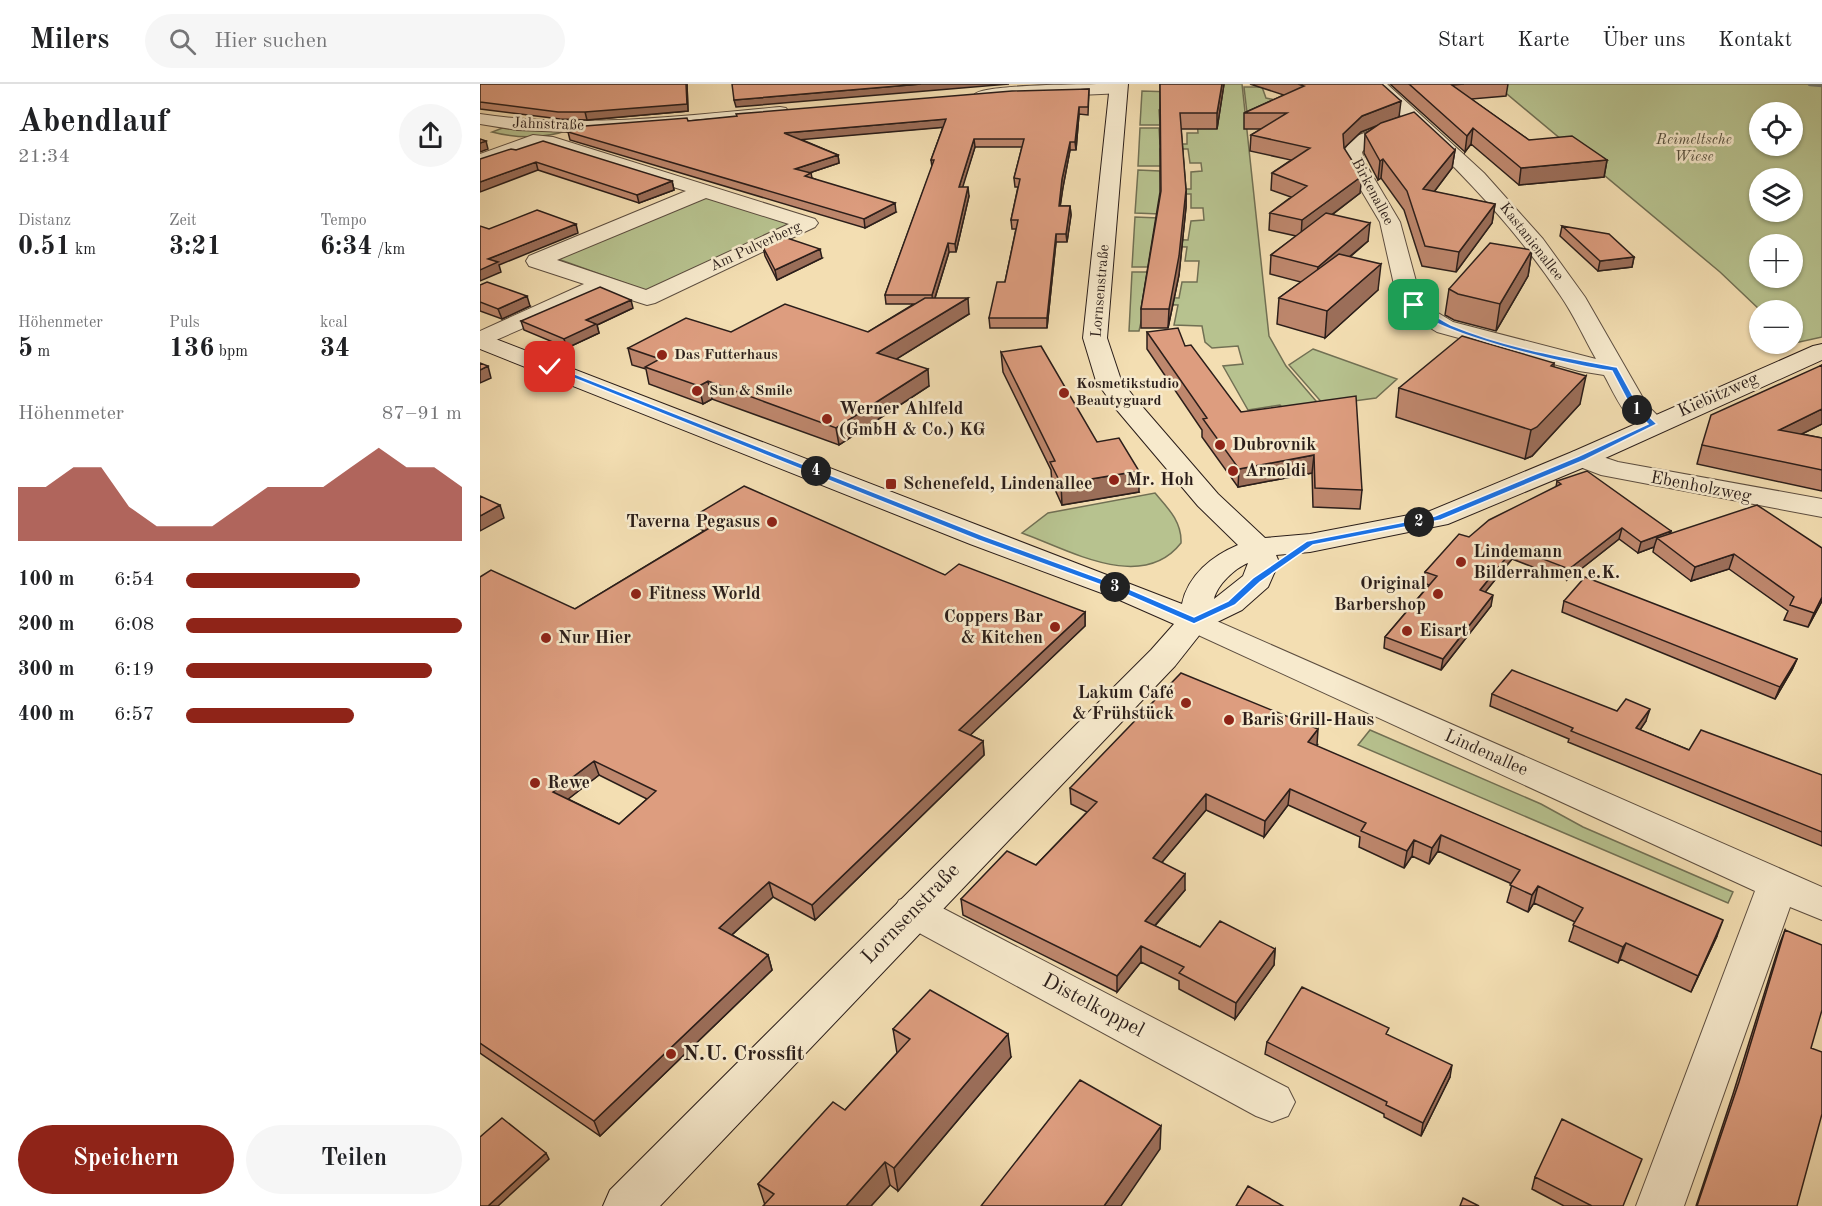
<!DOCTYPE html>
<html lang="de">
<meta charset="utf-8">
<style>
body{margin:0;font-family:"Old Standard TT",serif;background:#f6f6f6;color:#202124;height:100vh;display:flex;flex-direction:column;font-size:22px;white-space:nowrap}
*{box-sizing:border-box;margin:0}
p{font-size:20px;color:#757577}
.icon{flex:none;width:33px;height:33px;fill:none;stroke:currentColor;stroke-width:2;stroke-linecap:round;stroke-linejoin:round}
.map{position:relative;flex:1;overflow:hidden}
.drawer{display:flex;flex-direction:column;background:#fff;width:480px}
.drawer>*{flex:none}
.controls{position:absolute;left:1269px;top:18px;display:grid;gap:12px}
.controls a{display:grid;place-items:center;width:54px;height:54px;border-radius:50%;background:#fff;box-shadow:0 2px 4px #0004;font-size:30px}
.pin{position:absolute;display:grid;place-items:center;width:51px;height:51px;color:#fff;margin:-26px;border-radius:12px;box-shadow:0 3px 9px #0006}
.km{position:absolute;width:30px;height:30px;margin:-15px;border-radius:50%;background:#222;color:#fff;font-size:16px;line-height:30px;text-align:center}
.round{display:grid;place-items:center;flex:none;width:63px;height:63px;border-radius:32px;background:#f6f6f6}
.summary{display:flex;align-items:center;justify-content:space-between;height:102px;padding:0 18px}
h1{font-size:33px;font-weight:600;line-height:45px}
.figures{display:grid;grid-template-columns:repeat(3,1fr);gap:9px;height:102px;padding:6px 18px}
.figures div{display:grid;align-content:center}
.figures b{font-size:26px;font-weight:600}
.figures small{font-size:16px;font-weight:400}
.figures p{font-size:16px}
.chart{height:168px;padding:12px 18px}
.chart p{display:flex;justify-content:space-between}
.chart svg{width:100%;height:108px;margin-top:6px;fill:#8f2418;opacity:.7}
.primary-button{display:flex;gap:12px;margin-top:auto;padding:12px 18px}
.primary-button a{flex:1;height:69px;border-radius:36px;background:#8f2418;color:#fff;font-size:24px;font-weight:600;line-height:69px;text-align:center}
.primary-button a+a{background:#f6f6f6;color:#202124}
ul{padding:0 18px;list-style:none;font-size:20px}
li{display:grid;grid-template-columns:96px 72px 1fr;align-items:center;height:45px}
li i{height:15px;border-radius:8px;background:#8f2418}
header{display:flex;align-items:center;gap:36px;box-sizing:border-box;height:84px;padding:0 30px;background:#fff;border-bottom:2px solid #e0e0e0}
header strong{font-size:28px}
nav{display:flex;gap:33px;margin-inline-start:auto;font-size:21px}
.search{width:420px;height:54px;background:#f6f6f6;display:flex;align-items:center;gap:15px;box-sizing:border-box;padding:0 21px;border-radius:33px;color:#757577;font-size:22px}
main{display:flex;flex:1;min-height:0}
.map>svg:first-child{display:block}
.green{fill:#b7c28f;stroke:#717054;stroke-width:1.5;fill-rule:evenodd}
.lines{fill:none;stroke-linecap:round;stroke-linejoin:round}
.stream{stroke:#6f7c76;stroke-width:4.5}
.street-casing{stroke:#5d4e40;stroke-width:2}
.secondary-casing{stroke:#2b1e1a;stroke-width:2}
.street{fill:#f7eacd;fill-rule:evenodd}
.secondary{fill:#f7eacd;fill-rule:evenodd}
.wall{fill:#be876d;stroke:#2b1e1a;stroke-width:1.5;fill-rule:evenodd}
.shaded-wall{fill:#9b6e59;stroke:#2b1e1a;stroke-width:1.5}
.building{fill:#dd9d7f;stroke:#2b1e1a;stroke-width:1.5;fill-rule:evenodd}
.route{fill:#1a73e8;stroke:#fff;stroke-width:1.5}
.poi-dot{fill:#8f2418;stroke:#f7eacd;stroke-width:2}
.labels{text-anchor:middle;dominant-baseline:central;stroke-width:5;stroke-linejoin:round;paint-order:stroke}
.far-street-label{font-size:15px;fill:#2b1e1a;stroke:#f7eacd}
.far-park-label{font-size:15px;font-style:italic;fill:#554f3d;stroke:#f7eacd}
.far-poi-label{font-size:15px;font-weight:bold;fill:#2b1e1a;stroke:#f7eacd;text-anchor:start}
.street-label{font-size:18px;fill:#2b1e1a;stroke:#f7eacd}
.poi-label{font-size:18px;font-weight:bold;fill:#2b1e1a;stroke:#f7eacd;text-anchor:start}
.near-street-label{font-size:21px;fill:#2b1e1a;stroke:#f7eacd}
.near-poi-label{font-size:21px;font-weight:bold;fill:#2b1e1a;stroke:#f7eacd;text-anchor:start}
</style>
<header>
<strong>Milers</strong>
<div class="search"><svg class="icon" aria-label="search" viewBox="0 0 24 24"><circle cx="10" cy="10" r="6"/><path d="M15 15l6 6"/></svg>Hier suchen</div>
<nav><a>Start</a><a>Karte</a><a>Über uns</a><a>Kontakt</a></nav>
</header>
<main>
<section class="drawer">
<div class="summary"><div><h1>Abendlauf</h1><p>21:34</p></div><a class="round"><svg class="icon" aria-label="share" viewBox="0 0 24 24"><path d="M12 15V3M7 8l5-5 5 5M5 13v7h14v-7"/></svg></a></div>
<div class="figures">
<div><p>Distanz</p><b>0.51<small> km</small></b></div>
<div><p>Zeit</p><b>3:21</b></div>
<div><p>Tempo</p><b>6:34<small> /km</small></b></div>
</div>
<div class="figures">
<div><p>Höhenmeter</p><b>5<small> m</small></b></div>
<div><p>Puls</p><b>136<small> bpm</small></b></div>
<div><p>kcal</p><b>34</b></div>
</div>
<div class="chart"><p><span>Höhenmeter</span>87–91 m</p>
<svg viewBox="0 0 160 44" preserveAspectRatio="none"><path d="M0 44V22L10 22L20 14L30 14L40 30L50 38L60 38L70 38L80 30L90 22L100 22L110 22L120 14L130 6L140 14L150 14L160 22V44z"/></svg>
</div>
<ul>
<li><b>100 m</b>6:54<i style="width:63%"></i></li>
<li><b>200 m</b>6:08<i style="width:100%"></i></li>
<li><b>300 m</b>6:19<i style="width:89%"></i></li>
<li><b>400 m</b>6:57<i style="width:61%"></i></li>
</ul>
<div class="primary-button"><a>Speichern</a><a>Teilen</a></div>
</section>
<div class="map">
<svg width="1342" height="1122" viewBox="0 0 1342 1122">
<rect width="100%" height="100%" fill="#f3deb2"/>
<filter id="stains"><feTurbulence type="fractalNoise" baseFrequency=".00333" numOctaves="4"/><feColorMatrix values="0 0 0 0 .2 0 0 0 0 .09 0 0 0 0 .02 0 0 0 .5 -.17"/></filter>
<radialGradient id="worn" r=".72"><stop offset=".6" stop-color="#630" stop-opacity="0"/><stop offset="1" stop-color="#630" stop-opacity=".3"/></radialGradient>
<path class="green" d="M719,0H762L789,252L806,282L842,324L809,331L800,321L768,326L743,282L763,280L758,262L732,264L725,258L722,242L694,241L698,221L665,220L659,247H649L652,188H671L667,213L699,214L702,198H717L719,177H705L707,163L675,162L672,183H652L655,133L679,134L676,155L708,156L711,137L724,136L723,124H711V110H680V130L655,129L658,86L680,87L681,105H711V88L722,87L721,79H710L708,65H680L681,82H658L660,44H679L680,60H707V49H718L717,36L703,25L679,26L680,41H660L662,7L694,8Z
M1015,0H1342V253L1315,259L1313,257L1312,226H1280L1240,188ZM1280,28H1312V62H1280ZM1280,94H1312V128H1280ZM1280,160H1312V194H1280Z
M764,3H782L786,14L795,16L767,29Z
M25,43L89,46C63,55 39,55 12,48Z
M221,112L314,140L170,208L75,174Z
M833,265L917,295L896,314L844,321L809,281Z
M675,409C688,424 702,438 701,459C662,509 589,466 542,449L568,429Z
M890,646L1061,720L1103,743L1253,808L1248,819L878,661Z"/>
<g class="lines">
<path class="stream" d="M1330,0L1342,1"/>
<g class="street-casing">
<path id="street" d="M639,0L647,5L644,9L504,15L495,10C504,0 618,0 639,0Z
M888,0H907L1004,89L1063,155L1105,213L1167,321L1186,340L1182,346C1151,353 1137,314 1124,291L1099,287L957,248L934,234L917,214L900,138L865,79L863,68L874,53L923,34ZM932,42C987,94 1038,148 1080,211C1094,231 1104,254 1116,275L973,238L950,224L940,212L920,138L885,79L882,68L888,61Z
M300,23L306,24L309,28L306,32L187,45L112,49L37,46L0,40V30C101,45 199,32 300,23Z
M53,51L73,53L335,135L338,139L335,143L175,219L167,221L126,208L0,263V247L104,200L49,182L46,177L49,172L206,107L65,63H55L0,82V70ZM226,114L309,140L166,206L77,176Z
M1102,366L1138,378L1342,415V433L1121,391L1092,380L1088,374L1092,368Z
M714,527L1342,803V836L1310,823L1204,1122H1156L1275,807L703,544L698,537L703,530Z
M433,811L447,816L808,1004L815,1018L808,1032L792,1038L776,1032L419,838L413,827L419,816Z"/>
</g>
<g class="secondary-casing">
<path id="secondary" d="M630,0H648L627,254L641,296L654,313L738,410L785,454L830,450L950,427L1092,368L1333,262L1342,260V276L1112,380L968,440L830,468L796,471L799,478L788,503L762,526L725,544L695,582L180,1122H123L130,1106L671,566L694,540L635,514L490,460L0,265V249L702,520C708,491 732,472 758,461L718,422L636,325L616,297L603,254ZM768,479L763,492L734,515C737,501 755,484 768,479Z"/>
</g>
<use href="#street" class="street"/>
<use href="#secondary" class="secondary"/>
</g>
<path class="wall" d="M0,0H207L208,27L107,36L80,35L0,25Z
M680,0H744L737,45H701L706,106V123L699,191L688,244H661V225L680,108Z
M770,0H902L919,33L975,66L972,84L954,108L1015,120L1012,139L976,188L942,182L924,126L901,94L898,96L884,69L885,50L898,41L881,48L864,64L880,109L852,131L888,157L870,173L898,206L845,254L797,240L799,214L821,198L790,190L791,171L816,152L789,146L790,129L811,113L791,106L792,89L811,76L770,67L771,51L782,45H764V29L804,11Z
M910,0H1028L1026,12L991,15L1049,56L1127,76L1124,93L1039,101L991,60L985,68Z
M609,5L608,31L599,30L596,66H590L583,103L580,122H590L591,131L587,158H576L567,244H510L509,234L525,198L536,145H532L531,136L538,103H535L534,94L542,63H495L482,103L489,112L476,168H469L455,214L489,230L416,275L449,302L359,361L232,315L223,320L169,300L166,285L152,281L148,264L251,248H388L434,220H406L405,211L452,83L451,76L463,43L320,55L358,71L359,79L329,89H331L332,94L416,128L385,144L90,56L88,48L208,37Z
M36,66L192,97L194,106L159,119L58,86Z
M1082,142L1154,173L1152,183L1118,187L1080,152Z
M283,163L342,174L297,196L285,172Z
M1052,166L1048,192L1016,247L974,236L965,231L969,205Z
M0,201L50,222L22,235L0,227Z
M153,224L117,241L119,249L87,264L44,246L41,237Z
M667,248L705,262L761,328L882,406L880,425L833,423L832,389L758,403L722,353V346L667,265Z
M521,268L617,358L659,408L582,421L572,399L571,386L523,288Z
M1074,279V283L1100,320L1052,372L1045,375L916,333L919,304Z
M1342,281V340L1322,350L1342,354V407L1217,380L1222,361Z
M1077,397L1191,447L1190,450L1342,464V517L1328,543L1304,536L1308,527L1249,485L1211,497L1173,468L1174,463L1158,469L1139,455L1087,496L1032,475L1005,508L1011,522L961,586L904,564L905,553L949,501L944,499L945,488L989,453L1076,403Z
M216,431L465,491L605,528V542L490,651L503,657L504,671L335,836L293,813L252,851L288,871L292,886L120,1052L0,969V493L95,525L224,447L219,444ZM119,691L167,715L139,740L88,715Z
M1084,517L1317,575L1312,586L1295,615L1082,528Z
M1012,610L1137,627L1166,637L1160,646L1209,666L1342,691V762L1088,658L1089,655L1010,622Z
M837,661L836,662L1237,852L1211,908L1140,875L1138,879L1089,857L1095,838L1054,819L1048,828L1027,818L1032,800L958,767L949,780L932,772L924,784L879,763L880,753L808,721L784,753L726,726L682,778L705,806L675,842L720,863L795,865L794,881L755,935L699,905V897L661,878L637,908L483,831L481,815L556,781L607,728L591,720L590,704Z
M1305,846L1331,964L1317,1122H1216L1253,1010L1300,859Z
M413,945L531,973L418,1107L410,1101L391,1122H283L285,1121L278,1100L365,1026L417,969Z
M908,951L970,993L941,1052L904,1033V1030L785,970L787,958Z
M1055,1093L1143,1122H1084L1052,1105Z"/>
<path class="shaded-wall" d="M207,0L208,27L107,36L105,28Z
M441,0H529L256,23L254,16Z
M742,0H744L737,45V29Z
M921,17L919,33L881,48L861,67L863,50L882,32Z
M599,23V30L596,66L595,58Z
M466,35L467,43L306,57L304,49Z
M993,44L991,60L985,68L987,52Z
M494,55L495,63L480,112L479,103Z
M6,57L8,65L0,68V59Z
M590,58V66L583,103L579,131V122L582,95Z
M975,66L972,84L941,125L943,105Z
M358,71L359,79L317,93L315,85Z
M903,75L901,94L898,96L900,77Z
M1127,76L1124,93L1039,101L1041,84Z
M56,78L58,86L0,108V98Z
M882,92L880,109L821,154L822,136Z
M192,97L194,106L159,119L157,111Z
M488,103L489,112L476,168L475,160Z
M706,106V123L699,191L688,244L689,225Z
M415,119L416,128L385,144L384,135Z
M1015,120L1012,139L976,188L979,168Z
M590,122L591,131L587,158L586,150Z
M890,139L888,157L836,201L838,183Z
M96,140L98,149L19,181L21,188L0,197V186L8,175Z
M576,150V158L567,244V234Z
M468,159L469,168L453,220L452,211Z
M340,165L342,174L297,196L295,186Z
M1052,166L1048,192L1016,247L1020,220Z
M1154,173L1152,183L1118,187L1120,177Z
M901,180L898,206L845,254L847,227Z
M47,212L50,222L22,235L18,225Z
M488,214L489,230L399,286L397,269Z
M151,216L153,224L117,241L119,249L87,264L84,255L106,236Z
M8,282L11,294L0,299V286Z
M448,285L449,302L359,361L356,344Z
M1106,292L1100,320L1052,372L1045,375L1051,346Z
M228,297L232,315L223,320L219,302Z
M1342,325V340L1293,364L1299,346Z
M834,371L832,389L758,403L759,385Z
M659,387V408L582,421L581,400Z
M20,421L24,434L0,447V432Z
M1142,444L1139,455L1087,496L1089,485Z
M1191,447L1188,458L1177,454L1174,463L1158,469L1161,458Z
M1034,464L1032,475L998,517L1000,506Z
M1254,470L1249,485L1211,497L1215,483Z
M1013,511L1011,522L961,586L963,575Z
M1342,513V517L1328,543L1334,529Z
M605,528V542L481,660L479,646Z
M1317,575L1312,586L1295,615L1300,603Z
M1170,625L1166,637L1153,656L1156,644Z
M838,645L837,661L827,674L828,658Z
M503,657L504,671L335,836L332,821Z
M114,677L119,691L78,723L73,708Z
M810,705L808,721L784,753L785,737Z
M726,710V726L672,790L673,774Z
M961,751L958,767L949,780L952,764Z
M934,756L932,772L924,784L927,767Z
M705,790V806L665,853V837Z
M289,798L293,813L244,858L239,844Z
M1058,802L1054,819L1048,828L1052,811Z
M1243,836L1237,852L1211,908L1218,892Z
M1146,859L1140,875L1138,879L1143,863Z
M661,862V878L637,908V892Z
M795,865L794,881L755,935L756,919Z
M288,871L292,886L120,1052L114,1037Z
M528,950L531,973L418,1107L414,1084Z
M972,981L970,993L941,1052L943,1039Z
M681,1042L680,1065L641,1122H624Z
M66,1069L69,1075L18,1122H8Z
M405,1078L410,1101L391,1122H366Z"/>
<path class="building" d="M0,0H206L207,20L105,28H78L0,18Z
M252,0H441L254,16Z
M680,0H742L737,29H700L706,106L699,172L689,225H661L681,107Z
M818,0H902L921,17L882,32L863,50L864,64L882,92L822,136L790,129L827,102L792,89L830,64L771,51L807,29H764L824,2Z
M929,0H984L972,1L1049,56L1092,52L1127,76L1041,84L993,44L987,52Z
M609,5L608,23H599L595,58H590L582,95L579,122H590L586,150H576L567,234H509L517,198H525L538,136H531L540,95L534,94L544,55H494L479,103H488L475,160L468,159L452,211H405L454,76H451L466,35L304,49L358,71L315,85L331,89L325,92L415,119L384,135L88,48L105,42L207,34L208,37L257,32L256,30L532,7Z
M934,28L975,66L943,105L1015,120L979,168L945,162L927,107L903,75L900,77L885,50L901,39Z
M0,55L6,57L0,59Z
M63,57L192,97L157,111L56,78L0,98V75L31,65L36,66Z
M57,126L96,140L8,175L18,178L0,186V142L9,145Z
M846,129L890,139L838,183L791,171Z
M1082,142L1129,150L1154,173L1120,177Z
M304,153L340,165L295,186L283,163Z
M1010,159L1052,166L1020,220L978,210L969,205Z
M859,170L901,180L847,227L799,214Z
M7,198L47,212L18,225L0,218V201Z
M120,203L151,216L106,236L116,240L84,255L41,237Z
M445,214H488L397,269L448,285L356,344L228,297L219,302L165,283L180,275L148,264L206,234L251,248L305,220L388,248Z
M698,244L705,262L711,261L761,328L876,312L882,406L835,404L834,371L759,385L723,335L727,334L667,248Z
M982,252L1074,279L1071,282L1106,292L1057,343L1051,346L919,304Z
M561,262L617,358L639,354L659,387L581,400L570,378L575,377L521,268Z
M0,279L8,282L0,286Z
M1342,281V325L1299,346L1342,354V386L1222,361L1231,331Z
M1107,387L1191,447L1161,458L1142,444L1089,485L1034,464L1000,506L1013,511L963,575L905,553L957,492L945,488L979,450L989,453L1009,436L1081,400L1077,397Z
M264,402L465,491L479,480L605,528L479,646L503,657L332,821L289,798L239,844L288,871L114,1037L0,959V493L11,486L95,525L236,440L216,431ZM114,677L176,707L139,740L73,708Z
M0,412L20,421L0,432Z
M1277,421L1342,464V513L1334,529L1310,521L1314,513L1254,470L1215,483L1177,454Z
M1105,493L1317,575L1300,603L1084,517Z
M1032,586L1137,627L1146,615L1170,625L1156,644L1209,666L1221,646L1342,691V748L1091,647L1093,644L1012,610Z
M701,589L838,645L828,658L1243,836L1218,892L1146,859L1143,863L1093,841L1103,824L1058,802L1052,811L1030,801L1040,786L961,751L952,764L934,756L927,767L881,747L886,739L810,705L785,737L726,710L673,774L705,790L665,837L720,863L740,837L795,865L756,919L699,889L704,883L661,862L637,892L481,815L527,767L556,781L617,718L590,704Z
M1305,846L1342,861V926L1331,964L1342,968V1030L1317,1122H1217L1259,998Z
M822,903L909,944L906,950L972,981L943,1039L906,1021L907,1018L787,958Z
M450,906L528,950L414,1084L405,1078L366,1122H283L294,1110L278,1100L353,1018L365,1026L430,955L413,945Z
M600,996L681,1042L624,1122H501Z
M22,1034L66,1069L8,1122H0V1053Z
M1082,1035L1162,1075L1143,1122H1112L1055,1093Z
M768,1102L803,1122H756Z
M983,1114L999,1122H980Z"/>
<path class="route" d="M931,219C936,219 962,237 971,241C1023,263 1082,273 1137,283L1159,323L1177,340L1105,376L961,436L833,461L780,498L755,521L714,540L643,509L498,456L66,283L72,281L504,452L649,505L714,533L748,517L773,494L827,457L955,432L1099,372L1168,340L1152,325L1132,287C1101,284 938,247 931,219Z"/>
<g class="poi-dot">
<circle cx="182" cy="271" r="6"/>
<circle cx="217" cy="307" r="6"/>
<circle cx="584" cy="309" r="6"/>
<circle cx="347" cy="335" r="6"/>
<circle cx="740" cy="361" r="6"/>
<circle cx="753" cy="387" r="6"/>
<circle cx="634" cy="396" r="6"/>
<rect x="405" y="394" width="12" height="12" rx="3"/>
<circle cx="292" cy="438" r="6"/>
<circle cx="981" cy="478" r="6"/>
<circle cx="156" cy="510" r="6"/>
<circle cx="958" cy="510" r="6"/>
<circle cx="575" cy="543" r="6"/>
<circle cx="927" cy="547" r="6"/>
<circle cx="66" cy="554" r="6"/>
<circle cx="706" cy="619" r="6"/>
<circle cx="749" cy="636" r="6"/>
<circle cx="55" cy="699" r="6"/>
<circle cx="191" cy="970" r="6"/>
</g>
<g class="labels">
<g class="far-street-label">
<text transform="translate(68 41) rotate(2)">Jahnstraße</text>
<text transform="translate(892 108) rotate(62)">Birkenallee</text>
<text transform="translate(1051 158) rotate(52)">Kastanienallee</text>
<text transform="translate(276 163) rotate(-25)">Am Pulverberg</text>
<text transform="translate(621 207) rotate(-85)">Lornsenstraße</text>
</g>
<g class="far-park-label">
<text x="1214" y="56">Reimeltsche<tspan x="1214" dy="17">Wiese</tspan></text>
</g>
<g class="far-poi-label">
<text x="194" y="271">Das Futterhaus</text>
<text x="596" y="300">Kosmetikstudio<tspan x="596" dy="17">Beautyguard</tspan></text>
<text x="229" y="307">Sun &amp; Smile</text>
</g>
<g class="street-label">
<text transform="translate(1238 311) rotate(-24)">Kiebitzweg</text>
<text transform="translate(1221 403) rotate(11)">Ebenholzweg</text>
<text transform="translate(1006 669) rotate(24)">Lindenallee</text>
</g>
<g class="poi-label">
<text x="359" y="325">Werner Ahlfeld<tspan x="359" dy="21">(GmbH &amp; Co.) KG</tspan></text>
<text x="752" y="361">Dubrovnik</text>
<text x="765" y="387">Arnoldi</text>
<text x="646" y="396">Mr. Hoh</text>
<text x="423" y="400">Schenefeld, Lindenallee</text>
<text x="280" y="438" text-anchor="end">Taverna Pegasus</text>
<text x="993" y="468">Lindemann<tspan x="993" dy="21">Bilderrahmen e.K.</tspan></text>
<text x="946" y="500" text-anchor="end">Original<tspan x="946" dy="21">Barbershop</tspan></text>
<text x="168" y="510">Fitness World</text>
<text x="563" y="533" text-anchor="end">Coppers Bar<tspan x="563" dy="21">&amp; Kitchen</tspan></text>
<text x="939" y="547">Eisart</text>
<text x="78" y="554">Nur Hier</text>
<text x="694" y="609" text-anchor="end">Lakum Café<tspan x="694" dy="21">&amp; Frühstück</tspan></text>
<text x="761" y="636">Baris Grill-Haus</text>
<text x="67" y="699">Rewe</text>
</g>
<g class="near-street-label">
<text transform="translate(431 830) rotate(-46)">Lornsenstraße</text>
<text transform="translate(613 922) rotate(28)">Distelkoppel</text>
</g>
<g class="near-poi-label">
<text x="203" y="970">N.U. Crossfit</text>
</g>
</g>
<rect width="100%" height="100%" filter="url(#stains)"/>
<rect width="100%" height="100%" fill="url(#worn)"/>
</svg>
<div class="controls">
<a><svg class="icon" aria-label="locate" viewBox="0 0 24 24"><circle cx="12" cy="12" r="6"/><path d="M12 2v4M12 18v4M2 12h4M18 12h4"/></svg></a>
<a><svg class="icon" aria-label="layers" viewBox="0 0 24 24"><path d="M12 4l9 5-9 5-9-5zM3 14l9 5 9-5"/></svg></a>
<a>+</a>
<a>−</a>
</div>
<div class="pin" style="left:934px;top:221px;background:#1e9e55"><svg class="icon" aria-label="arrive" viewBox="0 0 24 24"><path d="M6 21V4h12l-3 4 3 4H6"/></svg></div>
<div class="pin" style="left:70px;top:283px;background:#d93025"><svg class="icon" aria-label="check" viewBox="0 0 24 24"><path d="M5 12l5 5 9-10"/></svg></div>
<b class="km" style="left:1157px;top:326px">1</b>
<b class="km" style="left:939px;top:438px">2</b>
<b class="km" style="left:635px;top:503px">3</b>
<b class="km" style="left:336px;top:387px">4</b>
</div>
</main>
